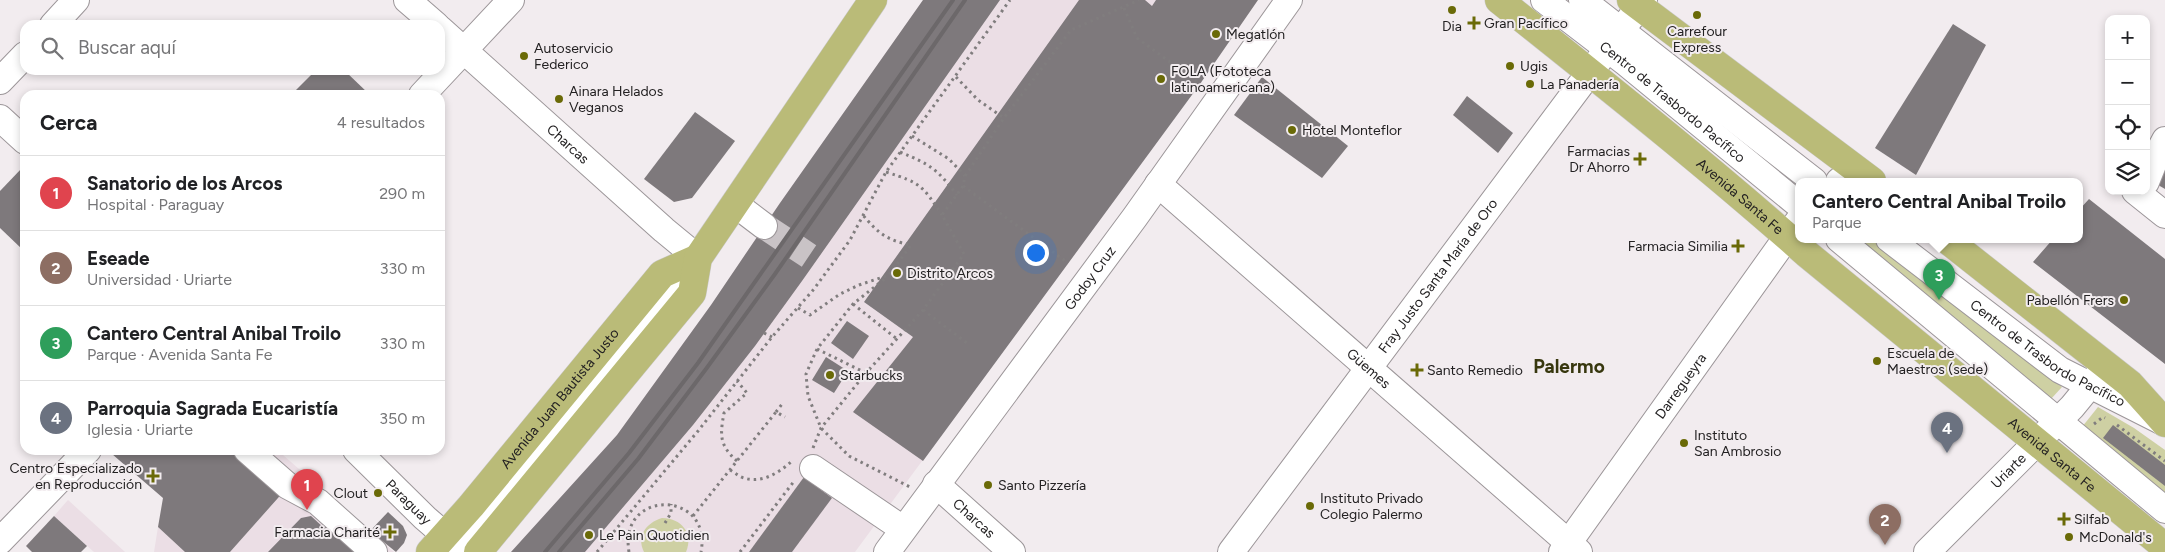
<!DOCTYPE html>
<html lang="es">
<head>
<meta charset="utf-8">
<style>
  body { margin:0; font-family:Figtree,sans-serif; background:#f2f2f2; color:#202124 }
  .controls { position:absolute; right:15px; top:15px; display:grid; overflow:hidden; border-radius:10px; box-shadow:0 2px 8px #0003 }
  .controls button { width:45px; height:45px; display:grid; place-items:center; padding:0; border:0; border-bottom:1px solid #e0e0e0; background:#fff; color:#202124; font:25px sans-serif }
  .you { position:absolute; left:1035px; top:252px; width:18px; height:18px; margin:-12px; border:4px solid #fff; border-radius:50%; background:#1a73e8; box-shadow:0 0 0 8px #1a73e833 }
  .badge { display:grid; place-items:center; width:32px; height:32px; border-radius:50%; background:#b45309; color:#fff; font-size:16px; font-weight:700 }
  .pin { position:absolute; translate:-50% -41px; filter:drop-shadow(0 1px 2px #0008) }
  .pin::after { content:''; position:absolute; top:26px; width:18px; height:15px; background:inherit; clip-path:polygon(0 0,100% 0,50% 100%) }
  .popup { position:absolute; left:1795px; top:178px; width:288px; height:65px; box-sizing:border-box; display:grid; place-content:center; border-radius:10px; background:#fff; filter:drop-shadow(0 1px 4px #0005); font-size:16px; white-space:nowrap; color:#757577 }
  .popup b { font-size:19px; color:#202124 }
  .popup::after { content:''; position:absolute; left:50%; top:100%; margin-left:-10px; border:10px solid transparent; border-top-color:#fff }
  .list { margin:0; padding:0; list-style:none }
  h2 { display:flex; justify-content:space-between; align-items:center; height:65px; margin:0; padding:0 20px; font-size:21px }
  h2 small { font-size:16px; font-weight:400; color:#757577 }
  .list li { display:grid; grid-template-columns:32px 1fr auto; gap:15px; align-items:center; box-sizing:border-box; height:75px; padding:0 20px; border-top:1px solid #e0e0e0 }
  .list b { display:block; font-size:19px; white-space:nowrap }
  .list p { margin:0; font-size:16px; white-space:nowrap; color:#757577 }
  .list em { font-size:16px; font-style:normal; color:#757577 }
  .icon { flex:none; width:28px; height:28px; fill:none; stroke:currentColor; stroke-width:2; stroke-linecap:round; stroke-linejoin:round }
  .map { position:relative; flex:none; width:2165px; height:552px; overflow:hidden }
  .search { position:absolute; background:#fff; box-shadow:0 2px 8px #0003; left:20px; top:20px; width:425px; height:55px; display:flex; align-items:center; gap:12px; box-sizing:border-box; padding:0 18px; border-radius:15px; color:#757577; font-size:19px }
  .panel { position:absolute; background:#fff; box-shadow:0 2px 8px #0003; left:20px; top:90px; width:425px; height:365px; border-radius:15px }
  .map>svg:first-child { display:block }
</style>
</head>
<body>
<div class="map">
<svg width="2165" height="552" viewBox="0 0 2165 552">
  <rect width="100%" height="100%" fill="#f2ecef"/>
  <g fill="#ebdee5">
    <path d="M 923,0 L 1258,0 L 1068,263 L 855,552 L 511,552 L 617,435 L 711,305 L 780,203 Z"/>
    <path d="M 241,450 L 287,450 L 283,455 L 394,552 L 230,552 L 286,489 Z"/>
    <path d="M 68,500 L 125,552 L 94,552 L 54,516 Z"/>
    <path d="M 158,527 L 185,552 L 154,552 Z"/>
  </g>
  <g fill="#ced0a3">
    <path d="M 1853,239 L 1873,239 L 2062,387 L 2051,399 Z"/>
    <path d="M 2098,407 L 2134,428 L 2165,450 L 2165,497 L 2082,427 Z"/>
    <path d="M 662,518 C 681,518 694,533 686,552 L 644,552 C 636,536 646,523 662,518 Z"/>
  </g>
  <g fill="#7e797c">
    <path d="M 923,0 L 1000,0 L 802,281 L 755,346 L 693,425 L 585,552 L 511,552 L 617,435 L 711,305 L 780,203 Z"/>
    <path d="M 1079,0 L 1145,0 L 1152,6 L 1156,0 L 1258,0 L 1200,84 L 923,461 L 853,412 L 913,337 L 864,302 Z"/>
    <path d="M 1953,24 L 1986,45 L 1916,175 L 1875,148 Z"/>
    <path d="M 316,70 L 344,70 L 370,95 L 291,95 Z"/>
    <path d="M 1262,77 L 1348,146 L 1322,178 L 1234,115 Z"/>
    <path d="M 1467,96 L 1513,133 L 1498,153 L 1453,115 Z"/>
    <path d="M 695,112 L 735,141 L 692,198 L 674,202 L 644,179 Z"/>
    <path d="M 2165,162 L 2165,189 L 2153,182 Z"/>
    <path d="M 22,168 L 25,171 L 25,247 L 23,250 L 0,228 L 0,191 Z"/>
    <path d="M 2089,199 L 2165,259 L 2165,364 L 2033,262 L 2053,239 L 2079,239 L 2079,210 Z"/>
    <path d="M 847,321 L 869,336 L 853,359 L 831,343 Z"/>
    <path d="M 826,357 L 848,371 L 834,393 L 812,380 Z"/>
    <path d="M 2113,425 L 2165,465 L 2165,486 L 2103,438 Z"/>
    <path d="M 116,450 L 241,450 L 286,489 L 230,552 L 185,552 L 158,527 L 163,498 L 112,454 Z"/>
    <path d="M 804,477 L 832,498 L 792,552 L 749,552 Z"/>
    <path d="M 388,512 L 403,526 L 407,535 L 404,543 L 396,552 L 370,531 Z"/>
    <path d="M 54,516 L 87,546 L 81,552 L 32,552 L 26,546 Z"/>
    <path d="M 311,516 L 324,528 L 333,520 L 367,552 L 268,552 L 301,518 Z"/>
  </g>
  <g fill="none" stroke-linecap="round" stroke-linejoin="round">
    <path stroke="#c9c3c6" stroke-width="26" stroke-dasharray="26 13" stroke-linecap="butt" d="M 764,226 L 809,256"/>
    <g stroke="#9c9699" stroke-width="28">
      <g id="minor">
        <path d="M 407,0 L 436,25"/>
        <path id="s1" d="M 1544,0 L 1626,63 L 1799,205"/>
        <path d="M 1582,0 L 1814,181"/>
        <path d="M 53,25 L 76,0"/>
        <path id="s2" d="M 440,29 L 664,230 L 698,258 L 457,552"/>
        <path d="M 0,81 L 25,55"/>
        <path d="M 422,95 L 511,0"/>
        <path d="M 0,118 L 25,141"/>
        <path d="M 1839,181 L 1868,179"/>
        <path d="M 2146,182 L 2156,157 L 2165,140"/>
        <path id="s3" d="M 1158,184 L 1579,552"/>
        <path d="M 2135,191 L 2165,215"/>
        <path d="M 735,204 L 764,226"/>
        <path d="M 1839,239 L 2165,510"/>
        <path id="s4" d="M 1889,239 L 2060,370 L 2163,422"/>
        <path d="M 247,450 L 288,486 L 318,502 L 374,552"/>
        <path id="s5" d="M 356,450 L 425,518 L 461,549"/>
        <path d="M 813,468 L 903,529"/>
        <path id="s6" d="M 936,484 L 1012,552"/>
        <path d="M 0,541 L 88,450"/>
        <path id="s7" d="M 887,552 L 1135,217 L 1289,0"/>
        <path id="s8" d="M 1231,552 L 1644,0"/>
        <path id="s9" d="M 1562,552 L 1799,220"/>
        <path id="s10" d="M 1927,552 L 2072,407 L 2100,373"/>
      </g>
    </g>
    <g stroke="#cacaca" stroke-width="29">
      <g id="major">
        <path id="s11" d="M 1499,0 C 1603,83 1708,166 1807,254 L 2165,547"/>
        <path d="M 1631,0 L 1872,181"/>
        <path d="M 1946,239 L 2130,384 L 2165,423"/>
        <path id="s12" d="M 430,552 L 471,506 L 662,274 L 698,258"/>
        <path d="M 478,552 L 692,293 L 698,258 L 873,0"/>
      </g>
    </g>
    <g stroke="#807d7e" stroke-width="3" stroke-dasharray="2.5 4" stroke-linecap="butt">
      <path d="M 1124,8 L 1137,38 L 1203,86"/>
      <path d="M 956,77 L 978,100 L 1004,118"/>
      <path d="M 912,136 L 949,159 L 965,176"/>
      <path d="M 900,152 C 931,165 936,168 957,195"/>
      <path d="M 886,172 C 921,183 922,185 942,215"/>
      <path d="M 963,186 L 1068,263"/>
      <path d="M 853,304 L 897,339"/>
      <path d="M 798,308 L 810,315 L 840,294 L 859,285 L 889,275 L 911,245 C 886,240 878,233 862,214"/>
      <path d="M 923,310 L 967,343"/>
      <path d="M 764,333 L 772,337"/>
      <path d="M 817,349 L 806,374 L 808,396 L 821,428 L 849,456 L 910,487"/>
      <path d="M 866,373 L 817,349 L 853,304 L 887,277"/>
      <path d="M 776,412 L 782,404"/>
      <path d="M 2094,424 L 2103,417 L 2105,418"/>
      <path d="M 2117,425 L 2165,461"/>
      <path d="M 813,448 L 821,428 L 866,373 L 923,310 L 964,254 L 942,215 L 963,186 L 965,176 L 1004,118 L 1071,30 L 1139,0"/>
      <path d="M 737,461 C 719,445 720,435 724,413 L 747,393 L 737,381"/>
      <path d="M 730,470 C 735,473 740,477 744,478 C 762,484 780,472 792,461"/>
      <path d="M 693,516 L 776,412 L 785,417"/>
      <path d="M 665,523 L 671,513 L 671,504"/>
      <path d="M 597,552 L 698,431 L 772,337 L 814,289 L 850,240 L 886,172 L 1010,0"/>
      <path d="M 629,552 C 618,488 713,490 701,552"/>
      <path d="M 740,552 L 795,480"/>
    </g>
    <use href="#minor" stroke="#fff" stroke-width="26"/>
    <use href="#major" stroke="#babb78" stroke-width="28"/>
    <g stroke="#6c686a" stroke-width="4">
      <path d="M 545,552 L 629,453 L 698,363 L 953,0"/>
      <path d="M 559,552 L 638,459 L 706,369 L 775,274 L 965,0"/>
    </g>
  </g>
  <g fill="#6a6a07" stroke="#f2ecef" stroke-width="2">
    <circle cx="1452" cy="10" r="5"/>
    <circle cx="1697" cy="15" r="5"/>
    <path d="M1471.5 15.5h5v5h5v5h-5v5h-5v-5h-5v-5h5z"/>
    <circle cx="1216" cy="34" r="5"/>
    <circle cx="524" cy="56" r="5"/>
    <circle cx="1510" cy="66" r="5"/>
    <circle cx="1161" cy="79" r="5"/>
    <circle cx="1530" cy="84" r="5"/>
    <circle cx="559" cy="99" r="5"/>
    <circle cx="1292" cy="130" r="5"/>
    <path d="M1637.5 151.5h5v5h5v5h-5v5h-5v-5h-5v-5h5z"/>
    <path d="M1735.5 238.5h5v5h5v5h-5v5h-5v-5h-5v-5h5z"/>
    <circle cx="897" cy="273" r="5"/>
    <circle cx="2124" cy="300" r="5"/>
    <circle cx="1877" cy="361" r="5"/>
    <path d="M1414.5 362.5h5v5h5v5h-5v5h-5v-5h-5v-5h5z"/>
    <circle cx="830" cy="375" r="5"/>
    <circle cx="1684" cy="443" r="5"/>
    <path d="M150.5 468.5h5v5h5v5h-5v5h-5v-5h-5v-5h5z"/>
    <circle cx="988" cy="485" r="5"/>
    <circle cx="378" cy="493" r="5"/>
    <circle cx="1310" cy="506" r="5"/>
    <path d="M2061.5 511.5h5v5h5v5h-5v5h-5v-5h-5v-5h5z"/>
    <path d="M387.5 524.5h5v5h5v5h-5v5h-5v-5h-5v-5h5z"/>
    <circle cx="589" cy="535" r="5"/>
    <circle cx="2069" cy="537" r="5"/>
  </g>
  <g text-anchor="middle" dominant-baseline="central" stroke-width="4" stroke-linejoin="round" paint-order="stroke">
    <g font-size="14" fill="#232122" stroke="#f2ecef" text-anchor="start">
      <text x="1484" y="23">Gran Pacífico</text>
      <text x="1452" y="26" text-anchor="middle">Dia</text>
      <text x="1697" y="31" text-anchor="middle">Carrefour<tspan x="1697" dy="16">Express</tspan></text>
      <text x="1226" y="34">Megatlón</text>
      <text x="534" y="48">Autoservicio<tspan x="534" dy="16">Federico</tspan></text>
      <text x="1520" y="66">Ugis</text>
      <text x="1171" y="71">FOLA (Fototeca<tspan x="1171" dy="16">latinoamericana)</tspan></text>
      <text x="1540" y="84">La Panadería</text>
      <text x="569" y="91">Ainara Helados<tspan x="569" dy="16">Veganos</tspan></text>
      <text x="1302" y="130">Hotel Monteflor</text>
      <text x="1630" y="151" text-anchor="end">Farmacias<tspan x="1630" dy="16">Dr Ahorro</tspan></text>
      <text x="1728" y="246" text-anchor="end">Farmacia Similia</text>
      <text x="907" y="273">Distrito Arcos</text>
      <text x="2114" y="300" text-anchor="end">Pabellón Frers</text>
      <text x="1887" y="353">Escuela de<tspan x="1887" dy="16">Maestros (sede)</tspan></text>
      <text x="1427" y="370">Santo Remedio</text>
      <text x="840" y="375">Starbucks</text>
      <text x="1694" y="435">Instituto<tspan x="1694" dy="16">San Ambrosio</tspan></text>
      <text x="142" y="468" text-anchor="end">Centro Especializado<tspan x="142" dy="16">en Reproducción</tspan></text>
      <text x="998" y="485">Santo Pizzería</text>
      <text x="368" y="493" text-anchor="end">Clout</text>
      <text x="1320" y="498">Instituto Privado<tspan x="1320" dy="16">Colegio Palermo</tspan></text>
      <text x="2074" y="519">Silfab</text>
      <text x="380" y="532" text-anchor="end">Farmacia Charité</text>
      <text x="599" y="535">Le Pain Quotidien</text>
      <text x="2079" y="537">McDonald's</text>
    </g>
    <g font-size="14" fill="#232122" stroke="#f2ecef">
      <text stroke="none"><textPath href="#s1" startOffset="164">Centro de Trasbordo Pacífico</textPath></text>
      <text stroke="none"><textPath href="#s2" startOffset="172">Charcas</textPath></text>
      <text stroke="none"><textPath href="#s11" startOffset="311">Avenida Santa Fe</textPath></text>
      <text stroke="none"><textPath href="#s8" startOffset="345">Fray Justo Santa María de Oro</textPath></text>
      <text stroke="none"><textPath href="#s7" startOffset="341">Godoy Cruz</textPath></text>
      <text stroke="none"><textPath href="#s4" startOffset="196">Centro de Trasbordo Pacífico</textPath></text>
      <text stroke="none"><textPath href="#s3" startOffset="280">Güemes</textPath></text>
      <text stroke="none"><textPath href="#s9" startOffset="204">Darregueyra</textPath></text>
      <text stroke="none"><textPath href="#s12" startOffset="201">Avenida Juan Bautista Justo</textPath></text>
      <text stroke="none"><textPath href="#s11" startOffset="716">Avenida Santa Fe</textPath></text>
      <text stroke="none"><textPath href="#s10" startOffset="115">Uriarte</textPath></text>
      <text stroke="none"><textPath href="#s5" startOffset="74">Paraguay</textPath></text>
      <text stroke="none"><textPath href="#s6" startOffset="51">Charcas</textPath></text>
    </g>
    <g font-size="19" font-weight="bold" fill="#37370e" stroke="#f2ecef">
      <text x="1569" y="366">Palermo</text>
    </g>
  </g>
</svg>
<div class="controls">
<button>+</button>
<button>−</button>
<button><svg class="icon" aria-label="locate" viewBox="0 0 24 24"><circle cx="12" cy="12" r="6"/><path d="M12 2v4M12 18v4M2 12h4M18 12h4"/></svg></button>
<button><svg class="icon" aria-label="layers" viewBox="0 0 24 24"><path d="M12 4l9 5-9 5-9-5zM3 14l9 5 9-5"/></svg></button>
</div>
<div class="you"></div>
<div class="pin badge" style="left:307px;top:510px;background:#e0444e">1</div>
<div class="pin badge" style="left:1885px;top:545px;background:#8d6e63">2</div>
<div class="pin badge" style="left:1939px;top:300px;background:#2e9e5b">3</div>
<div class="popup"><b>Cantero Central Anibal Troilo</b>Parque</div>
<div class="pin badge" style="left:1947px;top:453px;background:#6b7280">4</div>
<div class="search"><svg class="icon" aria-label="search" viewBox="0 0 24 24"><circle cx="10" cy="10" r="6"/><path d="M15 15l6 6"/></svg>Buscar aquí</div>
<section class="panel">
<h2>Cerca<small>4 resultados</small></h2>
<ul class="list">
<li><span class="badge" style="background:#e0444e">1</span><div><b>Sanatorio de los Arcos</b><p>Hospital · Paraguay</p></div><em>290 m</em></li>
<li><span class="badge" style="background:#8d6e63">2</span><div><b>Eseade</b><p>Universidad · Uriarte</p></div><em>330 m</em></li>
<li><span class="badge" style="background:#2e9e5b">3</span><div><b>Cantero Central Anibal Troilo</b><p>Parque · Avenida Santa Fe</p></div><em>330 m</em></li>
<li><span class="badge" style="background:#6b7280">4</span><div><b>Parroquia Sagrada Eucaristía</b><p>Iglesia · Uriarte</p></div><em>350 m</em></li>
</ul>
</section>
</div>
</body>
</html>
